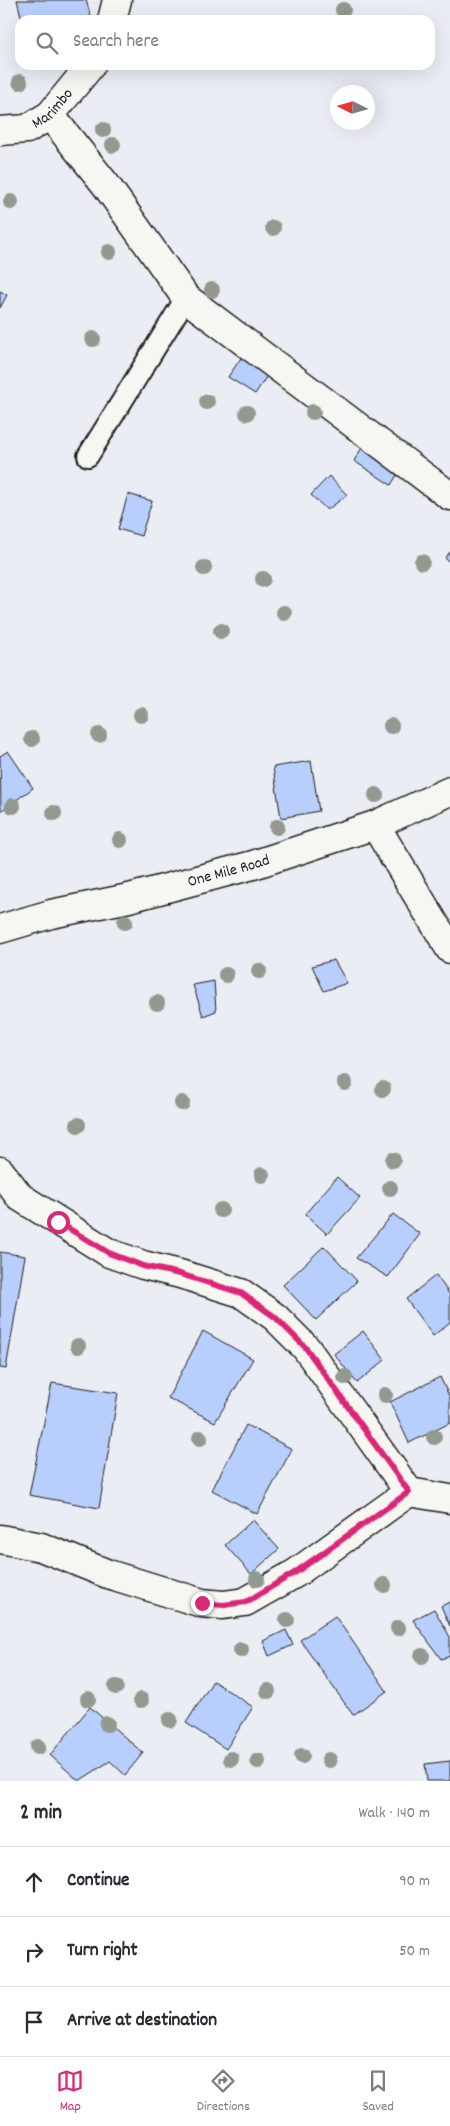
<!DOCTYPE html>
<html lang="en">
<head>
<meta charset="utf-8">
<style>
  body { margin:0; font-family:Dekko,sans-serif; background:#f7f7f7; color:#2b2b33 }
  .compass { position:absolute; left:330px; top:85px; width:45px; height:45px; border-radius:50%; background:#fff; box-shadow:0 5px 20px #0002; rotate:275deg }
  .stop { position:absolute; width:15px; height:15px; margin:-11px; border:4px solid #db2777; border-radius:50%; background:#fff }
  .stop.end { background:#db2777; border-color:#fff; box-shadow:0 1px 5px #0008 }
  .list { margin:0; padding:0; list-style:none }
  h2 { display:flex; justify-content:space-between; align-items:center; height:65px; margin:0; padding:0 20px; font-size:21px }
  h2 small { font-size:16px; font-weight:400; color:#7c7c81 }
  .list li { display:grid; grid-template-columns:32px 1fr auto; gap:15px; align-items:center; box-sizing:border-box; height:70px; padding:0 20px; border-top:1px solid #e1e1e2 }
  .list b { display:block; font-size:19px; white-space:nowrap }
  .list em { font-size:16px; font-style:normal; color:#7c7c81 }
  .icon { flex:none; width:28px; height:28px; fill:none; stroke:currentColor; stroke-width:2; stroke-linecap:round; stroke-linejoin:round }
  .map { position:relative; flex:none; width:450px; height:1781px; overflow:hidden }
  .search { position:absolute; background:#fff; box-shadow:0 5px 20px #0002; left:15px; right:15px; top:15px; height:55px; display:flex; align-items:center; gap:12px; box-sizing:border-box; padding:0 18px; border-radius:15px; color:#7c7c81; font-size:19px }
  .sheet { height:275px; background:#fff }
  nav { display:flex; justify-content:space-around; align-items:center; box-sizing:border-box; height:70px; border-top:1px solid #e1e1e2; background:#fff; font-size:14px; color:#7c7c81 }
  nav a { display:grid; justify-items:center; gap:2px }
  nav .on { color:#db2777 }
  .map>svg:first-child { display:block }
</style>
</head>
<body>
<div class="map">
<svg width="450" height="1781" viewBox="0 0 450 1781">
  <rect width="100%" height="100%" fill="#eaeef4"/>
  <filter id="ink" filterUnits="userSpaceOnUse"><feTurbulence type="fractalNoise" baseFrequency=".02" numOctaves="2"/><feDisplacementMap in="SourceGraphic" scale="10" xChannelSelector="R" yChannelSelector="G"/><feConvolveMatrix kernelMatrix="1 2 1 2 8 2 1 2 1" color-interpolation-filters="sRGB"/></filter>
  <g filter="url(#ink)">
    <g fill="#b8cffe" stroke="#1c1c1c">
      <path d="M 17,0 L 86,0 L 91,17 L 82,20 L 22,20 Z"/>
      <path d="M 0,291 L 7,295 L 0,308 Z"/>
      <path d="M 243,355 L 269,373 L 255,394 L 228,377 Z"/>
      <path d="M 366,441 L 403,465 L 391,485 L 354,461 Z"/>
      <path d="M 329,476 L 347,495 L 327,510 L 311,495 Z"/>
      <path d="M 128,494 L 152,501 L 141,536 L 118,529 Z"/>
      <path d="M 450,552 L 450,563 L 445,558 Z"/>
      <path d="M 8,751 L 33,788 L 1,811 L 0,756 Z"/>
      <path d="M 311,761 L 319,811 L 281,818 L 273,767 Z"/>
      <path d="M 334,960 L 347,983 L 324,991 L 312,966 Z"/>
      <path d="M 214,981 L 216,1011 L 203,1016 L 193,985 Z"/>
      <path d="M 337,1177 L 360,1198 L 327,1234 L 305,1214 Z"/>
      <path d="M 393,1214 L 420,1234 L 388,1277 L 356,1258 Z"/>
      <path d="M 324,1246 L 357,1281 L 316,1320 L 283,1285 Z"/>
      <path d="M 0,1252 L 25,1256 L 6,1369 L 0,1368 Z"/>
      <path d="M 436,1275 L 450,1295 L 450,1322 L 433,1336 L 406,1299 Z"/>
      <path d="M 203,1331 L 253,1359 L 215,1422 L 168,1398 Z"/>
      <path d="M 363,1331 L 385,1360 L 357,1383 L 334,1354 Z"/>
      <path d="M 440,1377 L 450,1398 L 450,1423 L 409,1443 L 390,1402 Z"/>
      <path d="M 52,1383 L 118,1393 L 99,1508 L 29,1495 Z"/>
      <path d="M 246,1425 L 292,1449 L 257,1514 L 212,1490 Z"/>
      <path d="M 253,1520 L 279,1549 L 251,1574 L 225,1545 Z"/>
      <path d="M 450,1602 L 450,1626 L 441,1606 Z"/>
      <path d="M 434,1609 L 450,1637 L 450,1656 L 441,1659 L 413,1620 Z"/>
      <path d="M 335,1616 L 387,1691 L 353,1715 L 300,1640 Z"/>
      <path d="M 286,1630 L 293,1645 L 269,1656 L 263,1641 Z"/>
      <path d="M 213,1681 L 253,1707 L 226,1749 L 186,1723 Z"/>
      <path d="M 90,1707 L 143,1753 L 125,1775 L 110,1761 L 79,1781 L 50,1755 Z"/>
      <path d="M 450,1761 L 450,1781 L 427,1781 L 425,1764 Z"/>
    </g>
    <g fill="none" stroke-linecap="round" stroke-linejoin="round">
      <g stroke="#1c1c1c" stroke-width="24">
        <path id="service" d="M 88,456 L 186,298"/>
      </g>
      <g stroke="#1c1c1c" stroke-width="31">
        <g id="minor">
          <path d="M 112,20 L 117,0"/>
          <path d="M 50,115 L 106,185 L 186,298 L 450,496"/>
          <path id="s1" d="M 0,131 L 27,129 L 50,115 L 91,65"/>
          <path d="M 375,825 L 450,949"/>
          <path id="s2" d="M 0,929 L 51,914 L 129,898 L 253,865 L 375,825 L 450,791"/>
          <path d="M 0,1171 L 20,1197 L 109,1253 L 143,1265 L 180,1274 L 241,1293 L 275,1317 L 306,1348 L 409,1492"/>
          <path d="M 0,1539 L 41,1547 L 108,1574 L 202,1603 L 223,1605 L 245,1602 L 296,1573 L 409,1492 L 450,1499"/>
        </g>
      </g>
      <use href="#service" stroke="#f6f6f2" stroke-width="20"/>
      <use href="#minor" stroke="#f6f6f2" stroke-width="28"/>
    </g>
    <g fill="#93998f">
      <circle cx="343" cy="10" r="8"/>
      <circle cx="20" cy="82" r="8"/>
      <circle cx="103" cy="130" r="8"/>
      <circle cx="113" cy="145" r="8"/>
      <circle cx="11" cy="202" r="8"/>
      <circle cx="273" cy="228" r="8"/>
      <circle cx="109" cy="252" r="8"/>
      <circle cx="212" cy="290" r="8"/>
      <circle cx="93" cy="339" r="8"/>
      <circle cx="207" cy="402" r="8"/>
      <circle cx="313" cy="412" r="8"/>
      <circle cx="247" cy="413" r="8"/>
      <circle cx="422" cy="562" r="8"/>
      <circle cx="204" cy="568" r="8"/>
      <circle cx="263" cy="579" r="8"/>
      <circle cx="284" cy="613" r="8"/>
      <circle cx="221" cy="631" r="8"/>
      <circle cx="141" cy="715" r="8"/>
      <circle cx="391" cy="726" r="8"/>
      <circle cx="99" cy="735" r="8"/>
      <circle cx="32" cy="739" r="8"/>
      <circle cx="376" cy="795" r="8"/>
      <circle cx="13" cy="806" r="8"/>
      <circle cx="54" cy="813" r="8"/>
      <circle cx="277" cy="827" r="8"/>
      <circle cx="120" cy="840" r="8"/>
      <circle cx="125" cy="922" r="8"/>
      <circle cx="259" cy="971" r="8"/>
      <circle cx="226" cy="975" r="8"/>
      <circle cx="157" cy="1003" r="8"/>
      <circle cx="345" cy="1083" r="8"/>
      <circle cx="383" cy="1089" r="8"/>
      <circle cx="182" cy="1103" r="8"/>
      <circle cx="78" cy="1125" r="8"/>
      <circle cx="393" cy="1160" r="8"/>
      <circle cx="262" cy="1175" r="8"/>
      <circle cx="390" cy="1188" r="8"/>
      <circle cx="221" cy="1210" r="8"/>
      <circle cx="78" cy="1346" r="8"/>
      <circle cx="345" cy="1377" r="8"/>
      <circle cx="385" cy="1395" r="8"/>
      <circle cx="434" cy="1437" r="8"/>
      <circle cx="200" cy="1438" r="8"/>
      <circle cx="257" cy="1579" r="8"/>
      <circle cx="384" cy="1585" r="8"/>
      <circle cx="287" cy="1620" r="8"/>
      <circle cx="398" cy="1628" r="8"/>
      <circle cx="241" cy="1650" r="8"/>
      <circle cx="422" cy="1656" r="8"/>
      <circle cx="116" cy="1687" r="8"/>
      <circle cx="268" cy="1691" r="8"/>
      <circle cx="88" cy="1699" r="8"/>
      <circle cx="141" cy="1700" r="8"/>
      <circle cx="170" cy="1720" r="8"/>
      <circle cx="107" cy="1724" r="8"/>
      <circle cx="38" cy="1747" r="8"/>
      <circle cx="302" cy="1756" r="8"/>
      <circle cx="231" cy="1759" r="8"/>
      <circle cx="329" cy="1760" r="8"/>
      <circle cx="258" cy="1761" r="8"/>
    </g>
  </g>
  <g fill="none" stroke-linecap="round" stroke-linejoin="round" filter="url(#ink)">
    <path stroke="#db2777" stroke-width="6" d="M 58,1222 L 109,1253 L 143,1266 L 180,1274 L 241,1293 L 275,1317 L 306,1348 L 409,1492 L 296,1572 L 246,1602 L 223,1605 L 202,1603"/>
  </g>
  <g text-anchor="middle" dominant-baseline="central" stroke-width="5" stroke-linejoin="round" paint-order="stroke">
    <g font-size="16" fill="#1c1c1c" stroke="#f6f6f2">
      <text stroke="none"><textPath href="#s1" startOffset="60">Marimbo</textPath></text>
      <text stroke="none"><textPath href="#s2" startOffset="236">One Mile Road</textPath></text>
    </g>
  </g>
</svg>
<svg class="compass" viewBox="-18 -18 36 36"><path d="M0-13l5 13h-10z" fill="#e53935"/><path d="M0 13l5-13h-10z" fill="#7c7c81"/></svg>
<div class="stop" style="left:58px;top:1222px"></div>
<div class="stop end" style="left:202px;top:1603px"></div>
<div class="search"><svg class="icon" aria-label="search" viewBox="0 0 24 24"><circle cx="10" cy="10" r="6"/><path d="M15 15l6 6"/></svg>Search here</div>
</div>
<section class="sheet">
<h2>2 min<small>Walk · 140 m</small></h2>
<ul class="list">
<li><svg class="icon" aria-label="ahead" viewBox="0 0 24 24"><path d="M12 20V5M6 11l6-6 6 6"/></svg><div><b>Continue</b></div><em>90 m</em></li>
<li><svg class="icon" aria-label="right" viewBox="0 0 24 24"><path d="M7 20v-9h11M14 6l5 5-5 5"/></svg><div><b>Turn right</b></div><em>50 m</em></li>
<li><svg class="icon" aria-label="arrive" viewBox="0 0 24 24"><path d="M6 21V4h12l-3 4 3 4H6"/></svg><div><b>Arrive at destination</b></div></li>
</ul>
</section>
<nav>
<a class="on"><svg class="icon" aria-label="map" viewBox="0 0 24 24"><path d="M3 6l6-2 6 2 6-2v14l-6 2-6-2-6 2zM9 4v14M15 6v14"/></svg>Map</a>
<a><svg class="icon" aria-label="directions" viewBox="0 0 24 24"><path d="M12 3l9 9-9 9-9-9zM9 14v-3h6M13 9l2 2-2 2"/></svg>Directions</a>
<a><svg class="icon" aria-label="saved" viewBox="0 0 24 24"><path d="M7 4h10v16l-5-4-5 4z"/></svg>Saved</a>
</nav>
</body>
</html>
